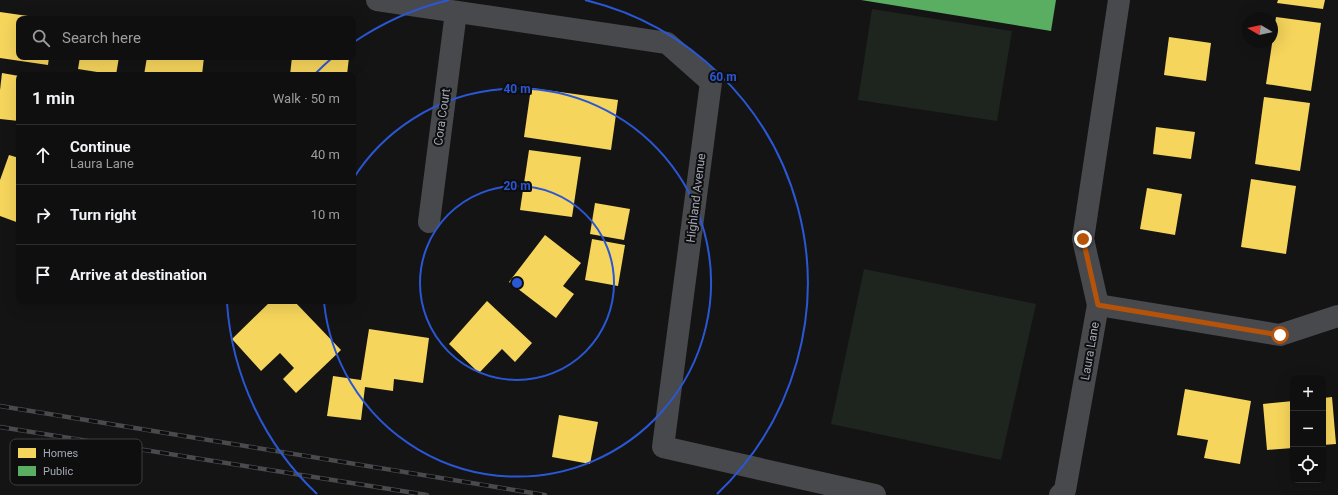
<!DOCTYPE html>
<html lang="en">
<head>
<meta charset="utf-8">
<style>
  body { margin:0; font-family:Roboto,sans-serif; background:#1d1d1d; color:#f1f3f6 }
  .controls { position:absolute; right:12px; bottom:12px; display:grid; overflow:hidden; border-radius:8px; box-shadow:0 4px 16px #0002 }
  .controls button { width:36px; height:36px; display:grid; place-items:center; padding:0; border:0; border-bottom:1px solid #2f2f2f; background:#0f0f0f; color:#f1f3f6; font:20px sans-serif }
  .compass { position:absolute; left:1242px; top:12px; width:36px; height:36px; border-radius:50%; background:#0f0f0f; box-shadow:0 4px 16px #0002; rotate:279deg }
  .stop { position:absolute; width:12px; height:12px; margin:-9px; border:3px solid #b45309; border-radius:50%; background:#fff }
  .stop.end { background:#b45309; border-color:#fff; box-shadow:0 1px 4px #0008 }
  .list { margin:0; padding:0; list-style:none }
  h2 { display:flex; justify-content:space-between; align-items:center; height:52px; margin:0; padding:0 16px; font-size:17px }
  h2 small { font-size:13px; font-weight:400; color:#9b9c9e }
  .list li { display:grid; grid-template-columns:26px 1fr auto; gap:12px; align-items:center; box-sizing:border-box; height:60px; padding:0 16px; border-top:1px solid #2f2f2f }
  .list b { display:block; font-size:15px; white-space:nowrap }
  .list p { margin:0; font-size:13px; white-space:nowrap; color:#9b9c9e }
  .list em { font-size:13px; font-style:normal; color:#9b9c9e }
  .icon { flex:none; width:22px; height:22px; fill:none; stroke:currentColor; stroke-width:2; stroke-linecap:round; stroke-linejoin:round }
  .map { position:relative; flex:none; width:1338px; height:495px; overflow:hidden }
  .search { position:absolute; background:#0f0f0f; box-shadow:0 4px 16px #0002; left:16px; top:16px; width:340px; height:44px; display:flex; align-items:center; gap:10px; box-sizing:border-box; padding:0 14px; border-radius:8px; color:#9b9c9e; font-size:15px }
  .panel { position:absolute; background:#0f0f0f; box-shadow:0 4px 16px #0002; left:16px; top:72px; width:340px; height:232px; border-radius:8px }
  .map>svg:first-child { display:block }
</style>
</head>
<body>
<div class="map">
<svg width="1338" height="495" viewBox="0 0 1338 495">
  <rect width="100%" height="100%" fill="#141414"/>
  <g fill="#1e241e">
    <path d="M 872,9 L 1012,31 L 997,121 L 858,100 Z"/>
    <path d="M 864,269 L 1036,304 L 1001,460 L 831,424 Z"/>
  </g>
  <g fill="#f6d55c">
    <path d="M 1278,0 L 1325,0 L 1323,9 L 1277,3 Z"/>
    <path d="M 0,12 L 42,18 L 19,19 L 19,57 L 49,57 L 48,65 L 0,58 Z"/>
    <path d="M 1276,17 L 1321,23 L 1311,91 L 1266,84 Z"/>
    <path d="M 1169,37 L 1211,43 L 1206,81 L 1164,75 Z"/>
    <path d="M 80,57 L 119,57 L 116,75 L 78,69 Z"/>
    <path d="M 147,57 L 204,57 L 202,75 L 144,75 Z"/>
    <path d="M 292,57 L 349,57 L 347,75 L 290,75 Z"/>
    <path d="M 2,73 L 19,76 L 19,121 L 0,119 L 0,90 Z"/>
    <path d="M 531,88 L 618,100 L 611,150 L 524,137 Z"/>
    <path d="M 1264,97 L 1310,103 L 1300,171 L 1255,164 Z"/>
    <path d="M 1156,127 L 1195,132 L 1191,159 L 1153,154 Z"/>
    <path d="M 529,150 L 581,157 L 572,217 L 520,210 Z"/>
    <path d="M 9,155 L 19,158 L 19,223 L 0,216 L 0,180 Z"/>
    <path d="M 1251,179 L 1296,186 L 1286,254 L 1241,247 Z"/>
    <path d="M 1147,188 L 1182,194 L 1175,235 L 1140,229 Z"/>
    <path d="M 595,203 L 630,209 L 624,240 L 590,234 Z"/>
    <path d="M 545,235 L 581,263 L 563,286 L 574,294 L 556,318 L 509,282 Z"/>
    <path d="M 592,239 L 625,245 L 618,286 L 585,280 Z"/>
    <path d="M 271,301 L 294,301 L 341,350 L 296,393 L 283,379 L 294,368 L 280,353 L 261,371 L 232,339 Z"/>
    <path d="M 487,301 L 532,343 L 515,362 L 502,349 L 479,373 L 449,344 Z"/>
    <path d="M 369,329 L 429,338 L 423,383 L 394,379 L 393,391 L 365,387 L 361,420 L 327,416 L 333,376 L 361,380 Z"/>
    <path d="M 1185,389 L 1251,401 L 1240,464 L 1204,458 L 1208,440 L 1177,435 Z"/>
    <path d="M 1332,397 L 1336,444 L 1323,445 L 1323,398 Z"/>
    <path d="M 1293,401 L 1293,448 L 1267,450 L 1263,404 Z"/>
    <path d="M 559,415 L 598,422 L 590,464 L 552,457 Z"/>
  </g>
  <path fill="#5aae61" d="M 861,0 L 1056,0 L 1051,31 Z"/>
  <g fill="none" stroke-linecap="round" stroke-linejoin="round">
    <g stroke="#48494d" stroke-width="22">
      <path d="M 377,0 L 667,43 L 711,82 L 663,447 L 875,495"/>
      <path d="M 429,222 L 456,12"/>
      <path d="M 1098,305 L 1280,335 L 1338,316"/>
      <path d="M 1060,495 L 1065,490 L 1098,305 L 1083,239 L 1119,0"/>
    </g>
    <g stroke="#494a4d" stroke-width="4.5">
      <g id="rail">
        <path d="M 0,406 L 545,495"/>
        <path d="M 0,427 L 427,495"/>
      </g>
    </g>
    <use href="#rail" stroke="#0e0e0f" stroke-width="3" stroke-dasharray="9" stroke-linecap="butt"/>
  </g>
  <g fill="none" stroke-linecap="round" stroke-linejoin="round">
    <path stroke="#b45309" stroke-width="5" d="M 1083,239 L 1098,305 L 1280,335"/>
  </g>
  <g fill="none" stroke="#2a57d5" stroke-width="2">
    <circle cx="517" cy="283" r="97"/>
    <path d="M353 179A194 194 0 1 1 324 302"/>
    <path d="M317 494A291 291 0 0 1 227 303M315 74A291 291 0 0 1 332 58M354 42A291 291 0 0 1 449 0M585 0A291 291 0 0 1 717 494"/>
  </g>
  <g text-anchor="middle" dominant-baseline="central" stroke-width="4" stroke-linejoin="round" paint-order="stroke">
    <g font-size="12" fill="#a4a8b6" stroke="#0e0e0f">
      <text transform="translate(442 117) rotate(-82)">Cora Court</text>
      <text transform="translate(696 198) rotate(-83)">Highland Avenue</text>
      <text transform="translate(1090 351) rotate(-80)">Laura Lane</text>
    </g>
  </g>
  <rect x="10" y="439" width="132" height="46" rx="6" fill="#0e0e0f" stroke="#3b3c41" stroke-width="1"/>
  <rect x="18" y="448" width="18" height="10" fill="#f6d55c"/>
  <rect x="18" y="466" width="18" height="10" fill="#5aae61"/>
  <g font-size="11" fill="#a4a8b6">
    <text x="43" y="457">Homes</text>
    <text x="43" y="475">Public</text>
  </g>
  <circle cx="517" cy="283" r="6" fill="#2a57d5" stroke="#0e0e0f" stroke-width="2"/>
  <g font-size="12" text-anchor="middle" font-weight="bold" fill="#2a57d5" stroke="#0e0e0f" stroke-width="4" stroke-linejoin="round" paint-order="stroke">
    <text x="723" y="81">60 m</text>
    <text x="517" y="93">40 m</text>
    <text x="517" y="190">20 m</text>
  </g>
</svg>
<div class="controls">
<button>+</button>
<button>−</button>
<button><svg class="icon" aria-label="locate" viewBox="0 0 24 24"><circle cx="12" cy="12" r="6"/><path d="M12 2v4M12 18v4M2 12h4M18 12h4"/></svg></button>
</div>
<svg class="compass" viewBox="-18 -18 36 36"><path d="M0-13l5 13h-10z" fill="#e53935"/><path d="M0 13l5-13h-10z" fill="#9b9c9e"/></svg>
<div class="stop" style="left:1280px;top:335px"></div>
<div class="stop end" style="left:1083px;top:239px"></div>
<div class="search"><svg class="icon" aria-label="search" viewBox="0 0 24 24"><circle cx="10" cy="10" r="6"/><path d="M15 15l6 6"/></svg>Search here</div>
<section class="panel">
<h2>1 min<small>Walk · 50 m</small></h2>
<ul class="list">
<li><svg class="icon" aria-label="ahead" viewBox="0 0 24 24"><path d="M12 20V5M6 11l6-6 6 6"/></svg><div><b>Continue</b><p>Laura Lane</p></div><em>40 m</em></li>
<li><svg class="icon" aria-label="right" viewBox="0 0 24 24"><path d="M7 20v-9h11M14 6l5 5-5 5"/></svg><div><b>Turn right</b></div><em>10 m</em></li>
<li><svg class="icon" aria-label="arrive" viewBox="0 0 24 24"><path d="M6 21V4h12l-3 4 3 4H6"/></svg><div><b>Arrive at destination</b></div></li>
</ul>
</section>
</div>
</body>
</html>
